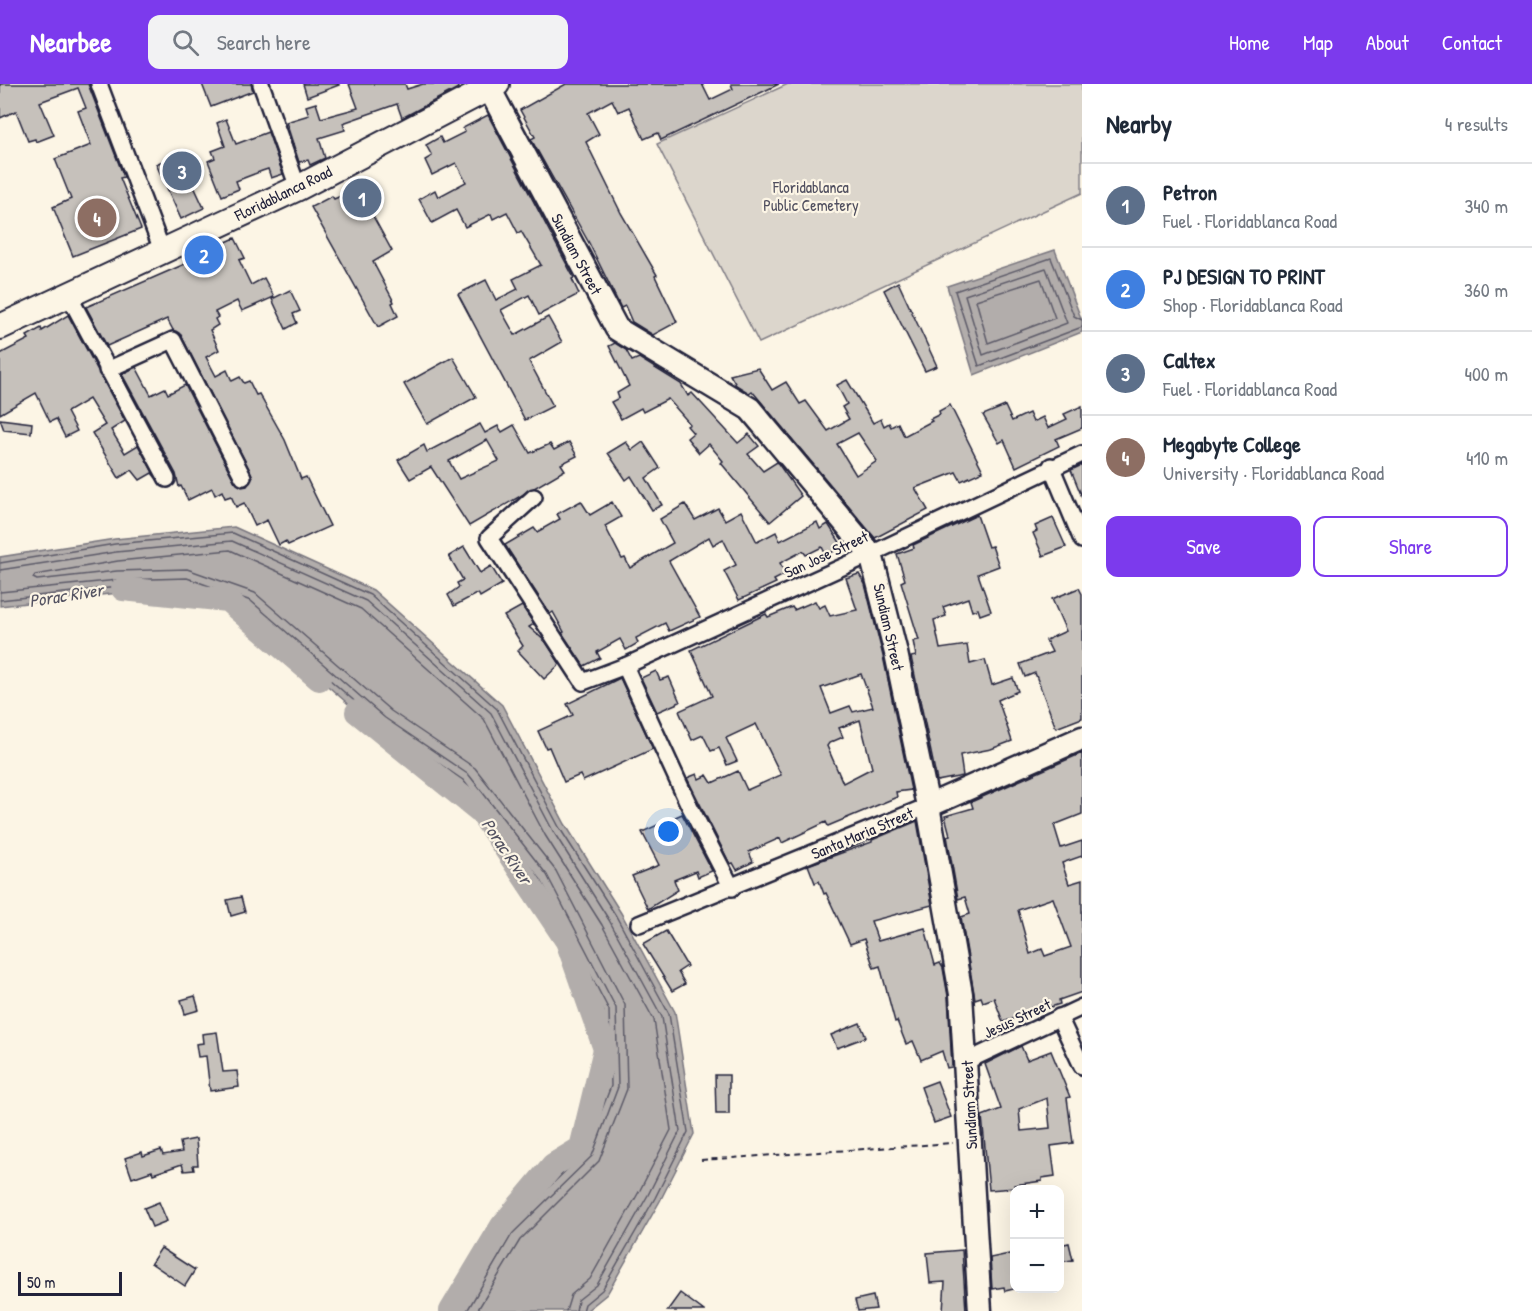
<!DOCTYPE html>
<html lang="en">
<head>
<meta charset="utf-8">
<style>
  body { margin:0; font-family:"Patrick Hand",sans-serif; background:#f2f2f3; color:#1f2937 }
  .controls { position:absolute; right:18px; bottom:18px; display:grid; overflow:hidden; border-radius:12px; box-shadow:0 6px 24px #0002 }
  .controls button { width:54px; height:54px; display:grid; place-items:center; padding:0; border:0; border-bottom:2px solid #e0e1e3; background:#fff; color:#1f2937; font:30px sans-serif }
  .scale { position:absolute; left:18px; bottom:15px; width:104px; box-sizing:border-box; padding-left:6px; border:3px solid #22223b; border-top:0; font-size:16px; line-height:21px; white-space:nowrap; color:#22223b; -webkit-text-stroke:4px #fcf5e5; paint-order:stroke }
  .you { position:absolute; left:669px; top:748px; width:21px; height:21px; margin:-15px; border:4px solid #fff; border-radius:50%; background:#1a73e8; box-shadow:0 0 0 9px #1a73e833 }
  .badge { display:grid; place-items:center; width:39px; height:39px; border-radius:50%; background:#7c3aed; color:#fff; font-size:20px; font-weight:700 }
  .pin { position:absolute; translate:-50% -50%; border:3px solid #fff; box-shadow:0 2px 6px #0006 }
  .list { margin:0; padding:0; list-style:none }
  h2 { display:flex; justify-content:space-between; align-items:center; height:78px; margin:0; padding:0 24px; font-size:26px }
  h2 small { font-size:20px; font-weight:400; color:#747a83 }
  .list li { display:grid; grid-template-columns:39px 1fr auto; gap:18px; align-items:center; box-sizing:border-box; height:84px; padding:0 24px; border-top:2px solid #e0e1e3 }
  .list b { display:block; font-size:22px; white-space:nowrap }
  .list p { margin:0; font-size:20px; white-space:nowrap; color:#747a83 }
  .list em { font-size:20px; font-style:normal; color:#747a83 }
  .actions { display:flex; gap:12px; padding:18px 24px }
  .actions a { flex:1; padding:14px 0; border:2px solid #7c3aed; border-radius:12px; text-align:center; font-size:21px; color:#7c3aed }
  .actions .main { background:#7c3aed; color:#fff }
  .icon { flex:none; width:33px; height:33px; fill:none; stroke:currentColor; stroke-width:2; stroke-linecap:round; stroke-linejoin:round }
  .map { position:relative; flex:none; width:1082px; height:1227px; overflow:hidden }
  header { display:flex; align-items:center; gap:36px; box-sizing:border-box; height:84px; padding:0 30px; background:#7c3aed; color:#fff }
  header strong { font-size:28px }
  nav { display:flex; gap:33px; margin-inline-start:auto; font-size:21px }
  .search { width:420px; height:54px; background:#f2f2f3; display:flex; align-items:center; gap:15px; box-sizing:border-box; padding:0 21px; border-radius:12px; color:#747a83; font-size:22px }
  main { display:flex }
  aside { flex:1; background:#fff }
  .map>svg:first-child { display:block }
</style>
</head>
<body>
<header>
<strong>Nearbee</strong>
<div class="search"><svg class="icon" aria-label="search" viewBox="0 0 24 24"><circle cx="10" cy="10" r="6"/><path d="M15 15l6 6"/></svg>Search here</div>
<nav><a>Home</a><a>Map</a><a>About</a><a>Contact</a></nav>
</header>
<main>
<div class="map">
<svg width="1082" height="1227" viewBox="0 0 1082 1227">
  <rect width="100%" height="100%" fill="#fcf5e5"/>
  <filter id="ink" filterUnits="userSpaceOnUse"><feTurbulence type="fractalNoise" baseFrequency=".0167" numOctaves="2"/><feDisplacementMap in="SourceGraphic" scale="12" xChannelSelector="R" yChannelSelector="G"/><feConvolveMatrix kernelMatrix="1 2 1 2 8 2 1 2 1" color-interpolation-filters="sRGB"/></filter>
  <g filter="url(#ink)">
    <path fill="#dcd6cc" stroke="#7f7c84" stroke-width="1.5" d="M 788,0 L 1082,0 L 1082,109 L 759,259 L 657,60 Z"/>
    <g fill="#b2adab" stroke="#78757e" stroke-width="1.5">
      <path d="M 1055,166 L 1082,237 L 1082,248 L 974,291 L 947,202 Z"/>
      <path d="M 234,443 L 373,506 L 502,621 L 565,740 L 621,829 L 675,928 L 694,1050 L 660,1117 L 607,1210 L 586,1227 L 451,1227 L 502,1142 L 581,1064 L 605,1000 L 604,928 L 536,798 L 459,701 L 377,645 L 244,529 L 187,507 L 119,509 L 0,522 L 0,473 L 115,455 Z"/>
    </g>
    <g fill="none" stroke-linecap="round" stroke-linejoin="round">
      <g stroke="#5c5a68" stroke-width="1.5">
        <path d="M 1046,184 L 1067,239 L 983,271 L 965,211 Z"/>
        <path d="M 1041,195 L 1055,234 L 988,259 L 976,216 Z"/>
        <path d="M 1082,236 L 1074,232 L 1051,174 L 955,207 L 979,282 L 1082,243"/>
        <path d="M 0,479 L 115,460 L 233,449 L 370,511 L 497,625 L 559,743 L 616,832 L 669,930 L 688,1048 L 655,1114 L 602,1206 L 585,1220 L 583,1227"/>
        <path d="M 0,486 L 116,468 L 232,457 L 366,517 L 491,629 L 553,747 L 609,836 L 662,933 L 680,1047 L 648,1111 L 597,1201 L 578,1216 L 576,1227"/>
        <path d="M 0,508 L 118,496 L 187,494 L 251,517 L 385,634 L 469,691 L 547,791 L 616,924 L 618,1003 L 592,1072 L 512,1150 L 467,1227"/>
        <path d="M 0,516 L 118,503 L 187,502 L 247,524 L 381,640 L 463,696 L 541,796 L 609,926 L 611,1002 L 586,1067 L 506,1145 L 458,1227"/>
        <path d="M 477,1227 L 520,1156 L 599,1077 L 627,1005 L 625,921 L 556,787 L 475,684 L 391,627 L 255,509 L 187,485 L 117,487 L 37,496 L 33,494 L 35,491 L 118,477 L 230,466 L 361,525 L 484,635 L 545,751 L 602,841 L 654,936 L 671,1046 L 640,1106 L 590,1195 L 571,1211 L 566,1227"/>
      </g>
      <g stroke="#b2adab" stroke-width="24">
        <path d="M 123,505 L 227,516 L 319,595"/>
        <path d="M 357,628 L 481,728 L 567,857 L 605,965 L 581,1064 L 553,1081 L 502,1142 L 451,1227"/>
      </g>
    </g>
    <g fill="#c6c1bb" stroke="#22223b" stroke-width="1.5" fill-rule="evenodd">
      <path d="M 0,0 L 88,0 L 124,93 L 120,94 L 141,145 L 73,172 L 53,123 L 71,115 L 55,75 L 91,61 L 78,27 L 86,24 L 78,4 L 40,18 L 54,51 L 36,58 L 35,55 L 28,57 L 16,27 L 0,34 Z"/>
      <path d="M 202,0 L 251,0 L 253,7 L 211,23 Z"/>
      <path d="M 303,0 L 339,0 L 339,1 L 307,13 Z"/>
      <path d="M 349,0 L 405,0 L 407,5 L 423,0 L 457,0 L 458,4 L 402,34 L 397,20 L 343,39 L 345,46 L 319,54 L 325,74 L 310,81 L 308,76 L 299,78 L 286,38 L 309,31 L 306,22 L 316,19 L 321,34 L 358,24 Z"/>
      <path d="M 566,0 L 702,0 L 710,16 L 733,5 L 731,0 L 779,0 L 661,56 L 658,49 L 644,55 L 629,23 L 618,28 L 612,16 L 588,29 L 599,50 L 586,58 L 621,129 L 657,191 L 655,192 L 677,238 L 653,251 L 632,238 L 625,222 L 621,224 L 589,159 L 531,55 L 535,53 L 520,26 Z"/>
      <path d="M 488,31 L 574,194 L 572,195 L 579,210 L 539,231 L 529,211 L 501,226 L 515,251 L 548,233 L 562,258 L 529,277 L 553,322 L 525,336 L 458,210 L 486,196 L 496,216 L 518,205 L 513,195 L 541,181 L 521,147 L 518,149 L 507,128 L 493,135 L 491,130 L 465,143 L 456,126 L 432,139 L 419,115 L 435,106 L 438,113 L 466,98 L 456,79 L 432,91 L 425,76 L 432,72 L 426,61 L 440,53 L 443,59 L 465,48 L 463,44 Z"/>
      <path d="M 226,35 L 236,60 L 268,48 L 283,90 L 271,94 L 268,85 L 262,87 L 236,97 L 239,105 L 222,112 L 208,77 L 215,74 L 212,67 L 225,62 L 217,39 Z"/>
      <path d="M 179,70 L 204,124 L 181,135 L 156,80 Z"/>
      <path d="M 368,100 L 376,120 L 368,123 L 392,167 L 373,178 L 394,218 L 392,219 L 398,232 L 378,243 L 311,123 L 332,112 L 334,115 Z"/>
      <path d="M 235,154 L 245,174 L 239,176 L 251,201 L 264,194 L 274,213 L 242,227 L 237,217 L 215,228 L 218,233 L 215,235 L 218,241 L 210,246 L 219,266 L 206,273 L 216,292 L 227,286 L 232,297 L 240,293 L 244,299 L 249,297 L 256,311 L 259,310 L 285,356 L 301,395 L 306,393 L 330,442 L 288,461 L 286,457 L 279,461 L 267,436 L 255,442 L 244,419 L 236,423 L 231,412 L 225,414 L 222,407 L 215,411 L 212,404 L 188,416 L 181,402 L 179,403 L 176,390 L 122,290 L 136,283 L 151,311 L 165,304 L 168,310 L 185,301 L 235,398 L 242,403 L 247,402 L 253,393 L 181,251 L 173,246 L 167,235 L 107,262 L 86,223 L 194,176 L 200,170 Z"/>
      <path d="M 898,198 L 937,282 L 925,287 L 884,206 Z"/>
      <path d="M 290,206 L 300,227 L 293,230 L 297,239 L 286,245 L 272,215 Z"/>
      <path d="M 68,231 L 125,337 L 111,346 L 125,369 L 138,361 L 156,394 L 152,389 L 140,396 L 132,386 L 119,394 L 92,349 L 105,341 L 89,315 L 67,328 L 77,347 L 65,353 L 56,335 L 50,338 L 36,309 L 0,330 L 0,270 L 29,255 L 27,252 L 41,244 L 42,247 Z"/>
      <path d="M 615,259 L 626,266 L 632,277 L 639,274 L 681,300 L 688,312 L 692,309 L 738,359 L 749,350 L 759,362 L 748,370 L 763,387 L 777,378 L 801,412 L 770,438 L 721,379 L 723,377 L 709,360 L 699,369 L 687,354 L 693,349 L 687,342 L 690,340 L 668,315 L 643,328 L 641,324 L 621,335 L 611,318 L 619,314 L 617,309 L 629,302 L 609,262 Z"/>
      <path d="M 453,273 L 476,313 L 427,340 L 404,300 Z"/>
      <path d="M 758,284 L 772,306 L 786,298 L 800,320 L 806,317 L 828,347 L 849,335 L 842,323 L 847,320 L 837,301 L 847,296 L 873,339 L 881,335 L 884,342 L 889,339 L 891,343 L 898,339 L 904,352 L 932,337 L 930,335 L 940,330 L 939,327 L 950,321 L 983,387 L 961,397 L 956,388 L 915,404 L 928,426 L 875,454 L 752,307 L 749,309 L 736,301 L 730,291 ZM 858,349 L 877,377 L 856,391 L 837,360 Z"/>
      <path d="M 1005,322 L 1012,337 L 1029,329 L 1033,338 L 1043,333 L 1048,344 L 1067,335 L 1064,330 L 1082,322 L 1082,344 L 1056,355 L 1059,362 L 1016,383 L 1004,356 L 999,359 L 983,331 Z"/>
      <path d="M 0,335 L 32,339 L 31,349 L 4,346 Z"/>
      <path d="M 480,340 L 485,349 L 498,342 L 502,348 L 514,341 L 530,369 L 550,360 L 554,366 L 569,358 L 577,372 L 561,380 L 565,386 L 469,442 L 431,383 L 410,395 L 398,376 L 424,361 L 427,368 ZM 487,356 L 499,377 L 459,395 L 449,377 Z"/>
      <path d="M 626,358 L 632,366 L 643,358 L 660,384 L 646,394 L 662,421 L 652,426 L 631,392 L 626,396 L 608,369 Z"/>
      <path d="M 1082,381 L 1082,413 L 1071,386 Z"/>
      <path d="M 581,417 L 590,431 L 612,418 L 621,433 L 605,442 L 622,475 L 625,474 L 630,484 L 673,459 L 660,435 L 685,420 L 695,436 L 718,424 L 725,436 L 741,427 L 757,458 L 776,448 L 780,457 L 817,438 L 820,445 L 828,440 L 843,463 L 826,471 L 822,463 L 806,471 L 803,467 L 780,479 L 786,490 L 774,496 L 776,499 L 739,516 L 724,487 L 736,481 L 723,455 L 713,461 L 709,453 L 669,477 L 700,533 L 669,547 L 665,539 L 636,554 L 638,559 L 626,566 L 620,555 L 597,568 L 600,574 L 584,582 L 562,549 L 564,548 L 553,528 L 550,530 L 505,461 L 534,444 L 537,448 L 560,435 L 557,430 Z"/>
      <path d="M 977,431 L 988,463 L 992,462 L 999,482 L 978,490 L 991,527 L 980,531 L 978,525 L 972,527 L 968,514 L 943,523 L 946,532 L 934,536 L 940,565 L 967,561 L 970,580 L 985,576 L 992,601 L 1013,594 L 1018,607 L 998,616 L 1012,657 L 991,665 L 960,671 L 963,692 L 937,697 L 911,573 L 916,572 L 913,557 L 919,556 L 901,498 L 905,496 L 897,470 L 914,464 L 913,461 Z"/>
      <path d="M 1053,434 L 1066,463 L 1043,472 L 1033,449 L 1037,447 L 1035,442 Z"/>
      <path d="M 464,463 L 480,489 L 491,482 L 502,500 L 480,513 L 478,509 L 454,522 L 448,511 L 459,503 L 457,499 L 463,496 L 449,472 Z"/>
      <path d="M 859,490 L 865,500 L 883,572 L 911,706 L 896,708 L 897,713 L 828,742 L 826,738 L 782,759 L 780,754 L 749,768 L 753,778 L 737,786 L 733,779 L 730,780 L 687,694 L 697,690 L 699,695 L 707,691 L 712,699 L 738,687 L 747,706 L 781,691 L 756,640 L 726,654 L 737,677 L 727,681 L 719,664 L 711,667 L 703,651 L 692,656 L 679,627 L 712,612 L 691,566 L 766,530 L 768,533 L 792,523 L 794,526 L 815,517 L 819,524 L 825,521 L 830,532 L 857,526 L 846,494 ZM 861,590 L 873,623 L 853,628 L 850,622 L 831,629 L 821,604 ZM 860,636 L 872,684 L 843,699 L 827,662 L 829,659 L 843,653 L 839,644 Z"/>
      <path d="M 1079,504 L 1082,510 L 1082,634 L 1056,644 L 1035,589 L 1025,593 L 1020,580 L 1052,568 L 1046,556 L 1066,547 L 1052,515 Z"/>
      <path d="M 522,522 L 534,540 L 529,543 L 546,558 L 560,580 L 544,595 L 518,567 L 523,562 L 504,532 Z"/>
      <path d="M 656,587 L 660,596 L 669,593 L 680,618 L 657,628 L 641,594 Z"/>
      <path d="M 620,594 L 653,665 L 583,697 L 580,691 L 564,698 L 549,663 L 546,664 L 538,647 L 573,631 L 567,620 Z"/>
      <path d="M 1082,669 L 1082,730 L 1054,741 L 1061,764 L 1082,757 L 1082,772 L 1062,779 L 1069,800 L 1082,796 L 1082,908 L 1059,916 L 1060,920 L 1003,938 L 994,914 L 983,918 L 981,913 L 975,915 L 961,833 L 970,830 L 965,813 L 958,815 L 947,752 L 950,751 L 945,732 L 973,724 L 971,718 ZM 1053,814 L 1071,863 L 1045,872 L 1042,865 L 1030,870 L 1018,826 Z"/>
      <path d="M 682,730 L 712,787 L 698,793 L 696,787 L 674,796 L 678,806 L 648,825 L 632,792 L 659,781 L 642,748 Z"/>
      <path d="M 917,737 L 932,821 L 871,837 L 878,857 L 925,844 L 935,881 L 940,879 L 943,884 L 948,912 L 952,983 L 947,984 L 942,967 L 921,976 L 913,957 L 906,960 L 897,937 L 895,938 L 880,882 L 874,884 L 864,855 L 850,860 L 826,809 L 824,810 L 819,797 L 815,799 L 808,781 L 872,758 L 872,756 Z"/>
      <path d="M 241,813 L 245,828 L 231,832 L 227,816 Z"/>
      <path d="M 666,847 L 687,882 L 678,888 L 685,900 L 672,907 L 643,860 Z"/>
      <path d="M 195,912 L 199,926 L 185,930 L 181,916 Z"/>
      <path d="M 860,939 L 866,953 L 837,964 L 831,951 Z"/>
      <path d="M 217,948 L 223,988 L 237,987 L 239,1003 L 210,1007 L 206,972 L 198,973 L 196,960 L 203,959 L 202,950 Z"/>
      <path d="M 1021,962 L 1027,976 L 1051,967 L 1070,1013 L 1067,1014 L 1073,1059 L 1051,1062 L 1055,1092 L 1042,1094 L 1042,1097 L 1014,1101 L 1014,1104 L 989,1106 L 982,1032 L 1001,1025 L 985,980 ZM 1047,1014 L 1050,1044 L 1021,1047 L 1019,1025 Z"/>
      <path d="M 715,991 L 729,991 L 729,1030 L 716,1030 Z"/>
      <path d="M 937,997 L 951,1033 L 934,1039 L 921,1003 Z"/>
      <path d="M 196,1055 L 198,1081 L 193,1081 L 194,1086 L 184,1087 L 182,1080 L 153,1090 L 152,1087 L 132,1094 L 125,1074 L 142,1068 L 143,1072 L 161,1066 L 163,1071 L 182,1068 L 180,1058 Z"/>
      <path d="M 159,1118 L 167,1137 L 152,1143 L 144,1124 Z"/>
      <path d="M 1069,1159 L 1073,1176 L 1059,1178 L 1059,1161 Z"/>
      <path d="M 161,1164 L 195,1186 L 185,1202 L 151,1179 Z"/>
      <path d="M 962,1166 L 966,1227 L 943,1227 L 945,1198 L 930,1199 L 927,1169 Z"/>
      <path d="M 1014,1169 L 1014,1205 L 1005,1207 L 1004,1203 L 992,1205 L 990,1174 Z"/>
      <path d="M 680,1209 L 704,1227 L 667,1227 Z"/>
      <path d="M 873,1212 L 876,1225 L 858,1227 L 855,1216 Z"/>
    </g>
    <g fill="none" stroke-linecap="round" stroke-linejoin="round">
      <g stroke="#22223b" stroke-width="20">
        <g id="street">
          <path d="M 99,0 L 162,166"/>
          <path d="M 261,0 L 298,104"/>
          <path d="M 68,210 L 167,395"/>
          <path d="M 107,286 L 173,256 L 243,393"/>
          <path d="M 1051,382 L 1082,456"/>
          <path d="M 534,413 L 489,454 L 583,598 L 625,582 L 871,470 L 1082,370"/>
          <path d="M 625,582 L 688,719 L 732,804"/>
          <path d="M 639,840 L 928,722"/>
          <path d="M 1059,933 L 1082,982"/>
          <path d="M 967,977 L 1082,923"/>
        </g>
      </g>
      <g stroke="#22223b" stroke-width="27">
        <g id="secondary">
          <path d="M 489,4 L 617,245 L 750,325 L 871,470 L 896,569 L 928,722 L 961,910 L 980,1227"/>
          <path d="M 928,722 L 1082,654"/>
        </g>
      </g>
      <g stroke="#22223b" stroke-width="28">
        <path id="primary" d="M 0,243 L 298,104 L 497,0"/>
      </g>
      <path stroke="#22223b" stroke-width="2" stroke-dasharray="6 4.5" stroke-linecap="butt" d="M 701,1076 L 953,1059"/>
      <use href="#street" stroke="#fcf5e5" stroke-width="15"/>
      <use href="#secondary" stroke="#fcf5e5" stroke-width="22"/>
      <use href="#primary" stroke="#fcf5e5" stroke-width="24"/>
    </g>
  </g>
  <g text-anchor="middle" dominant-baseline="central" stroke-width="4.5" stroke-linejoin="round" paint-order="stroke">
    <g font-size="16" fill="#504f5f" stroke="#fcf5e5">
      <text x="811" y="103">Floridablanca<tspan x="811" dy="18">Public Cemetery</tspan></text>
    </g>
    <g font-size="16" fill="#22223b" stroke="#fcf5e5">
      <text transform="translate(283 109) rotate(-26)">Floridablanca Road</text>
      <text transform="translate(577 170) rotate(62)">Sundiam Street</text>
      <text transform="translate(826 470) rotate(-25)">San Jose Street</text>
      <text transform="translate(889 543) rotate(77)">Sundiam Street</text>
      <text transform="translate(862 749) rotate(-23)">Santa Maria Street</text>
      <text transform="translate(1017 934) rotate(-25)">Jesus Street</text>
      <text transform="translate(969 1021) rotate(-93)">Sundiam Street</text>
    </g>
    <g font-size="18" font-style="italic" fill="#545362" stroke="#fcf5e5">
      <text transform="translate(66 511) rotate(-9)">Porac River</text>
      <text transform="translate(507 767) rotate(56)">Porac River</text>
    </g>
  </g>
</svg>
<div class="controls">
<button>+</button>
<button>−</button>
</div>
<div class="scale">50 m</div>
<div class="you"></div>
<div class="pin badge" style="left:362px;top:114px;background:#5c6f8a">1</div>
<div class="pin badge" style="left:204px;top:171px;background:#3f7fe0">2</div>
<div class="pin badge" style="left:182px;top:87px;background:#5c6f8a">3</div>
<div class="pin badge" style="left:97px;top:134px;background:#8d6e63">4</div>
</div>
<aside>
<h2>Nearby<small>4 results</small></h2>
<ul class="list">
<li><span class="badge" style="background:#5c6f8a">1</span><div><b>Petron</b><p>Fuel · Floridablanca Road</p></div><em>340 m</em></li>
<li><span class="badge" style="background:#3f7fe0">2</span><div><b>PJ DESIGN TO PRINT</b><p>Shop · Floridablanca Road</p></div><em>360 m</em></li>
<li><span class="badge" style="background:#5c6f8a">3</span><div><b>Caltex</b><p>Fuel · Floridablanca Road</p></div><em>400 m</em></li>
<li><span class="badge" style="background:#8d6e63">4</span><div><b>Megabyte College</b><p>University · Floridablanca Road</p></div><em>410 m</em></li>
</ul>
<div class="actions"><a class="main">Save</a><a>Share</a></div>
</aside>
</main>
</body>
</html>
